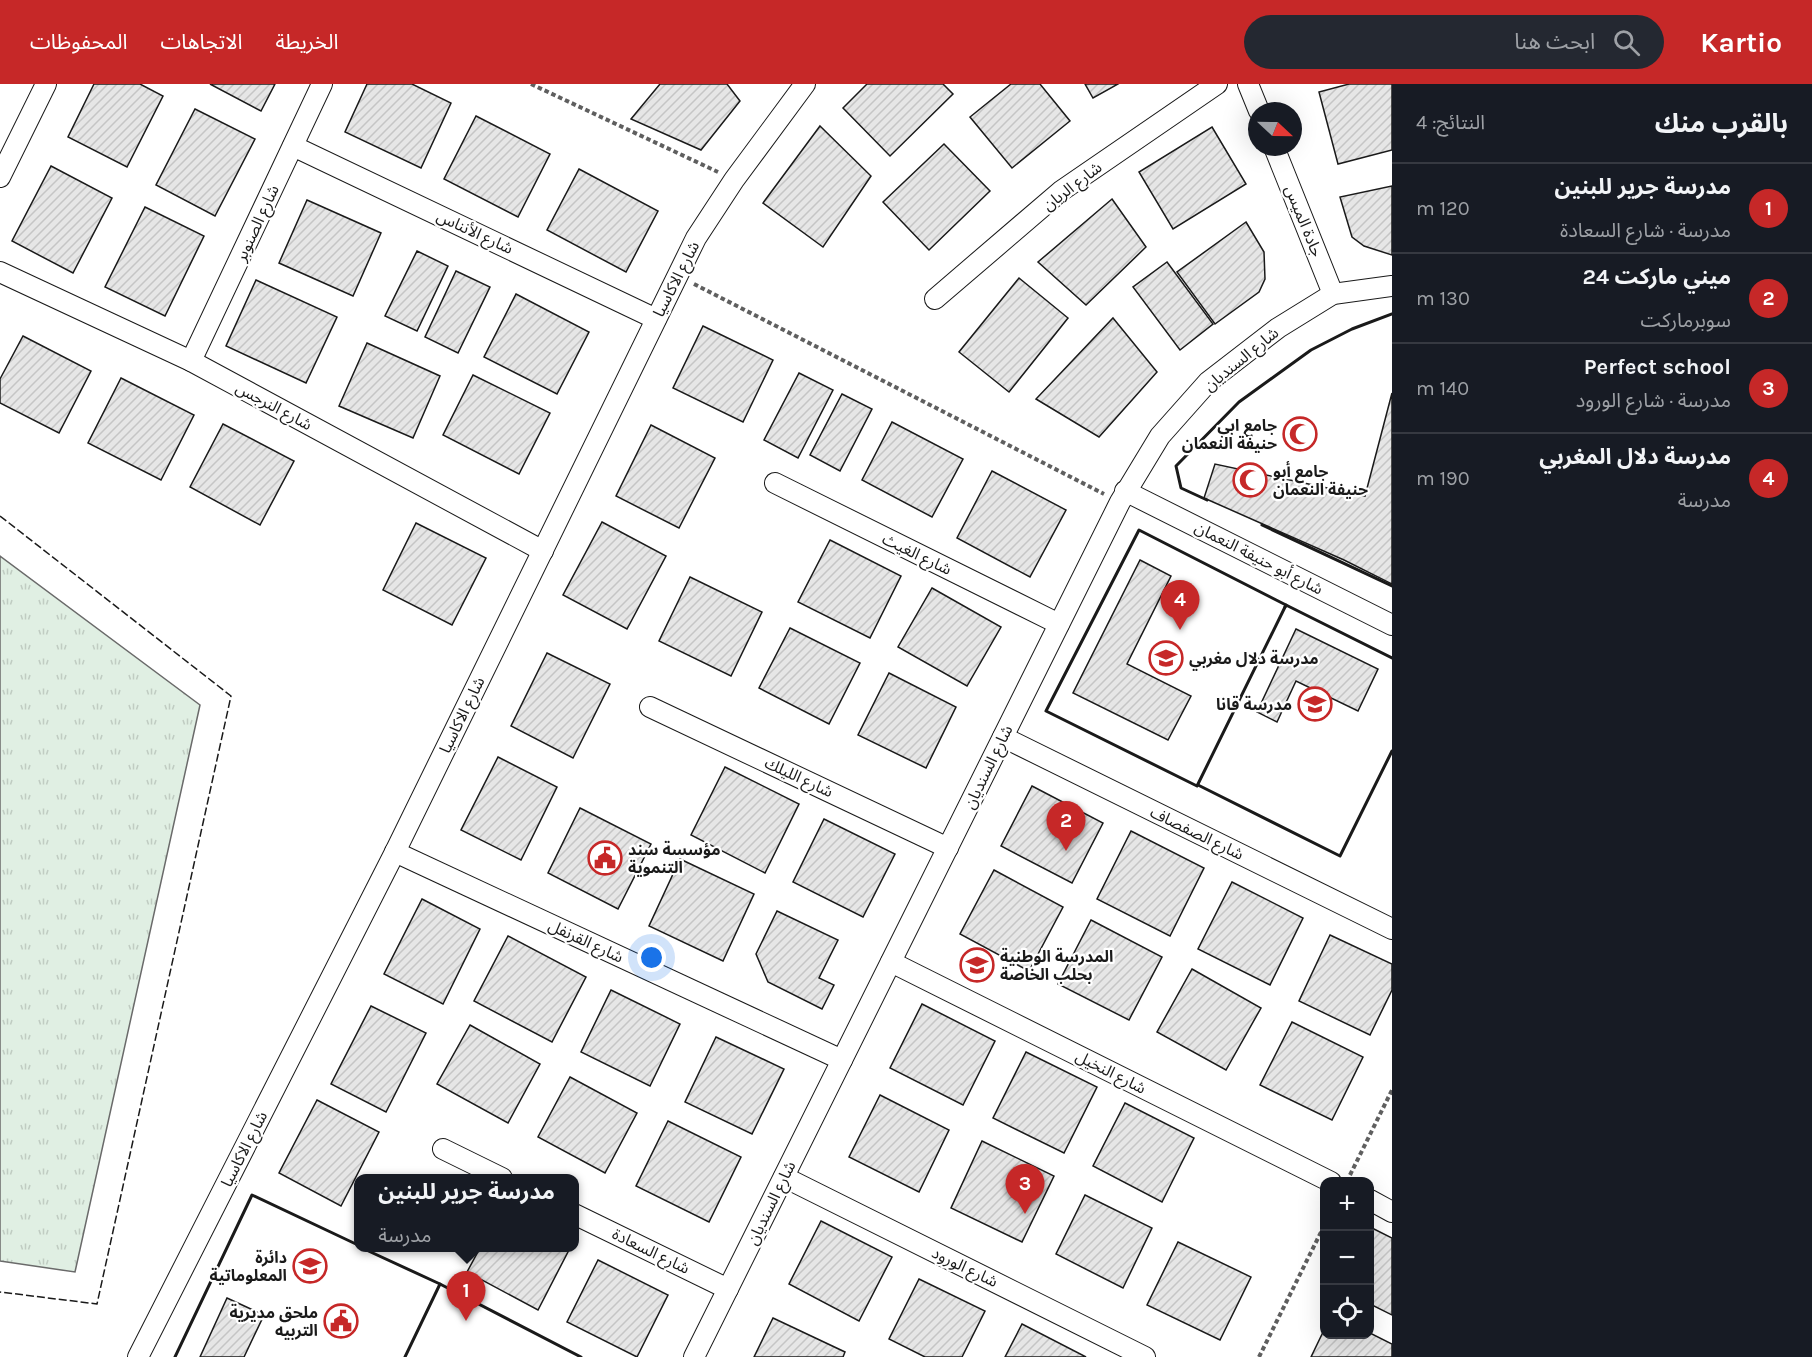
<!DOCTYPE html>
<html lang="ar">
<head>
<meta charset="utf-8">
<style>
  body { margin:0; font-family:Karla,"Noto Sans Arabic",sans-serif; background:#242831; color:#f1f3f6; direction:rtl }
  .controls { position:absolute; right:18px; bottom:18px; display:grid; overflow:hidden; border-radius:12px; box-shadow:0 6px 24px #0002 }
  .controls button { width:54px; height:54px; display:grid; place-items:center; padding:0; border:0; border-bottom:2px solid #363941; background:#171b24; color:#f1f3f6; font:30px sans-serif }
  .compass { position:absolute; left:1248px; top:18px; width:54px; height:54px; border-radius:50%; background:#171b24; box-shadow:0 6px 24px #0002; rotate:112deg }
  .you { position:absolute; left:652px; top:874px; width:21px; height:21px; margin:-15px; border:4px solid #fff; border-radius:50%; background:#1a73e8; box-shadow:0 0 0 9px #1a73e833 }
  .badge { display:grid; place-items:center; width:39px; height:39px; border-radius:50%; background:#c62828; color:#fff; font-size:20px; font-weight:700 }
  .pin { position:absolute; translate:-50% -50px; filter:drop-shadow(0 2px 3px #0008) }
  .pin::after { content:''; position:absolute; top:32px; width:21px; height:18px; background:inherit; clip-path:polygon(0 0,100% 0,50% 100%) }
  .popup { position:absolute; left:354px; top:1090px; width:225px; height:78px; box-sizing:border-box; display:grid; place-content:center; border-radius:12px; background:#171b24; filter:drop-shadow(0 2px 4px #0005); font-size:20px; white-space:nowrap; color:#9ea1a6 }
  .popup b { font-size:22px; color:#f1f3f6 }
  .popup::after { content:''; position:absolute; left:50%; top:100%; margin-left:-12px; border:12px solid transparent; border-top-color:#171b24 }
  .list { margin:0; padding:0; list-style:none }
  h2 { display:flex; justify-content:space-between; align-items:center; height:78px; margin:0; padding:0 24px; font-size:26px }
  h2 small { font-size:20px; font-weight:400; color:#9ea1a6 }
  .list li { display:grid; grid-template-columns:39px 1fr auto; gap:18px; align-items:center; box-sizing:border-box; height:90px; padding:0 24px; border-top:2px solid #363941 }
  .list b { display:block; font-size:22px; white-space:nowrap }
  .list p { margin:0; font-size:20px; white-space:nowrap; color:#9ea1a6 }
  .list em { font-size:20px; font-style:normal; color:#9ea1a6 }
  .icon { flex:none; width:33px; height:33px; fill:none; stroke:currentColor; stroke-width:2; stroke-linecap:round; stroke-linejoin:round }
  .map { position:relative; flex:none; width:1392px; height:1273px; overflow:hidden; direction:ltr }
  header { display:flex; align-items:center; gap:36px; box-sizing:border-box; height:84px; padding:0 30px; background:#c62828; color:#fff }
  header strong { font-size:28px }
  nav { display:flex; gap:33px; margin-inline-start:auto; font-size:21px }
  .search { width:420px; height:54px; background:#242831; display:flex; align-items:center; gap:15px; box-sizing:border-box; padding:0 21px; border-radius:33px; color:#9ea1a6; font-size:22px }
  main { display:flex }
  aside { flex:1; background:#171b24 }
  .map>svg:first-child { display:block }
</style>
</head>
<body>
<header>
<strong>Kartio</strong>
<div class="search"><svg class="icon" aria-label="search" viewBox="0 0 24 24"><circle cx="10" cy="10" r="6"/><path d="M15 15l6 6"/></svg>ابحث هنا</div>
<nav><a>الخريطة</a><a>الاتجاهات</a><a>المحفوظات</a></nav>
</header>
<main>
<aside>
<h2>بالقرب منك<small>النتائج: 4</small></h2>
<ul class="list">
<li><span class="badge">1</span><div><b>مدرسة جرير للبنين</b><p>مدرسة · شارع السعادة</p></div><em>120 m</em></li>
<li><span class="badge">2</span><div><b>ميني ماركت 24</b><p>سوبرماركت</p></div><em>130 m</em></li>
<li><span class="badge">3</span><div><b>Perfect school</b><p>مدرسة · شارع الورود</p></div><em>140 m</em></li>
<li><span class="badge">4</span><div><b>مدرسة دلال المغربي</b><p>مدرسة</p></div><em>190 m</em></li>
</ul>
</aside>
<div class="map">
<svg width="1392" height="1273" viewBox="0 0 1392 1273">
  <defs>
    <pattern id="grass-tufts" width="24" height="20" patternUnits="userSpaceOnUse" patternTransform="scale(1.5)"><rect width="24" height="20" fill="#e0efe3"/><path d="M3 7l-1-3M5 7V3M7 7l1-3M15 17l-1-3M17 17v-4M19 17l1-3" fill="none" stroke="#c0ccc2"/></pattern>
    <pattern id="building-hatch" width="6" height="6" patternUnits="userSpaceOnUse" patternTransform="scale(1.5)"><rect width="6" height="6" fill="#e6e6e6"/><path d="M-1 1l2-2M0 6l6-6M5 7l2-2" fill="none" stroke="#c5c5c5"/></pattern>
  </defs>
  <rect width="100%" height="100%" fill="#fff"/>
  <path fill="url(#grass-tufts)" stroke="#6a6a6a" stroke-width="1.5" d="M 0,472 L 200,621 L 75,1188 L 0,1177 Z"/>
  <g fill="url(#building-hatch)" stroke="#1a1a1a" stroke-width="1.5">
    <path d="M 94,0 L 140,0 L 163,12 L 127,83 L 68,53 Z"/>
    <path d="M 210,0 L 275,0 L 261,27 Z"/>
    <path d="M 367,0 L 412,0 L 451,19 L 421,84 L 345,48 Z"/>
    <path d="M 660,0 L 727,0 L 740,17 L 701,66 L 631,35 Z"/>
    <path d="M 867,0 L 943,0 L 953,10 L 890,72 L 843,24 Z"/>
    <path d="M 1011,0 L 1040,0 L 1070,37 L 1012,84 L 970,33 Z"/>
    <path d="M 1085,0 L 1118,0 L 1093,14 Z"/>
    <path d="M 1349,0 L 1392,0 L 1392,66 L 1338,80 L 1319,8 Z"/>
    <path d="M 195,25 L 255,55 L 215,132 L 156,101 Z"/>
    <path d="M 476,32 L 550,70 L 518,133 L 444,95 Z"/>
    <path d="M 820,42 L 871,92 L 823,163 L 763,119 Z"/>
    <path d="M 1212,43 L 1246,100 L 1173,145 L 1139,88 Z"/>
    <path d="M 944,60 L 990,107 L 929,166 L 883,118 Z"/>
    <path d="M 51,82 L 112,114 L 73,189 L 12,157 Z"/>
    <path d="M 579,85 L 658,127 L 626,188 L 547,146 Z"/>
    <path d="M 1392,102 L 1392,171 L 1364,162 L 1352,153 L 1340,113 Z"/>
    <path d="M 1112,115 L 1146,163 L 1086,221 L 1038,178 Z"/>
    <path d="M 307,116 L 381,149 L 353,212 L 279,179 Z"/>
    <path d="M 145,123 L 204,152 L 165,232 L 105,203 Z"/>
    <path d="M 1246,138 L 1264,168 L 1265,195 L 1259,208 L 1215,240 L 1177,188 Z"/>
    <path d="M 417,167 L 448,182 L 417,247 L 385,232 Z"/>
    <path d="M 1167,178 L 1213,240 L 1180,266 L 1133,203 Z"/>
    <path d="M 456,187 L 490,203 L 458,269 L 425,253 Z"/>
    <path d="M 1019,194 L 1068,234 L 1009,308 L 959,268 Z"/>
    <path d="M 256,196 L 337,233 L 306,299 L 226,262 Z"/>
    <path d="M 516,210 L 589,248 L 557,310 L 484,273 Z"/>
    <path d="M 1113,234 L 1157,288 L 1099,353 L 1036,315 Z"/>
    <path d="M 703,242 L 773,276 L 743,338 L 673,304 Z"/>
    <path d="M 23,252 L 91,287 L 59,349 L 0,319 L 0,295 Z"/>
    <path d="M 367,259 L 440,292 L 413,354 L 339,322 Z"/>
    <path d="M 799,289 L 833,306 L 798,374 L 764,356 Z"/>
    <path d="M 473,291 L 550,329 L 519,390 L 443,351 Z"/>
    <path d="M 121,294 L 194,331 L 161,396 L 88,359 Z"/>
    <path d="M 1392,309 L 1392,500 L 1344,476 L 1204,414 L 1215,380 L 1365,412 Z"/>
    <path d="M 842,310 L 872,325 L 840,387 L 810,371 Z"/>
    <path d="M 892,338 L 963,375 L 932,433 L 862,396 Z"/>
    <path d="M 223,340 L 294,377 L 260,441 L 190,403 Z"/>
    <path d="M 651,341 L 715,374 L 679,444 L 616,412 Z"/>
    <path d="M 992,387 L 1066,426 L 1030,493 L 957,454 Z"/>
    <path d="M 602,438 L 666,472 L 627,545 L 563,511 Z"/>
    <path d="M 416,439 L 486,474 L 452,541 L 383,506 Z"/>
    <path d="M 830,456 L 901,492 L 870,554 L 798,518 Z"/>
    <path d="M 1140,476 L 1171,492 L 1127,580 L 1191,612 L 1168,656 L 1073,609 Z"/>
    <path d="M 690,493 L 762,528 L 731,592 L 659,557 Z"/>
    <path d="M 932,504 L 1001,543 L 967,602 L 898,563 Z"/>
    <path d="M 790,544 L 860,579 L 829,640 L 759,604 Z"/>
    <path d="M 1296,545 L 1378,585 L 1358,627 L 1296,597 L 1277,638 L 1257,628 Z"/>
    <path d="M 547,569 L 610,600 L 573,674 L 511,642 Z"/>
    <path d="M 889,589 L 956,623 L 926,684 L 858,651 Z"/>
    <path d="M 498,673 L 557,703 L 521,776 L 461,746 Z"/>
    <path d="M 725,683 L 799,720 L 765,789 L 691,751 Z"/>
    <path d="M 1032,702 L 1103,739 L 1072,799 L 1001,762 Z"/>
    <path d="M 580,724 L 651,760 L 618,825 L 548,789 Z"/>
    <path d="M 824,735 L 895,770 L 863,833 L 793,798 Z"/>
    <path d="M 1131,747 L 1204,784 L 1170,852 L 1097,815 Z"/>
    <path d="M 680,775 L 754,810 L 723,877 L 649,842 Z"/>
    <path d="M 994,786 L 1063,823 L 1029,887 L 960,850 Z"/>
    <path d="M 1232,798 L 1303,834 L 1270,901 L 1198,865 Z"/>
    <path d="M 422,815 L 480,845 L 443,920 L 384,890 Z"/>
    <path d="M 777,827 L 838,856 L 819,894 L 834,901 L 822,925 L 768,898 L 756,870 Z"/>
    <path d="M 1091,836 L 1162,873 L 1129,936 L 1058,900 Z"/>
    <path d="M 1330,851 L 1392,880 L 1392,906 L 1370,951 L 1299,917 Z"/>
    <path d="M 508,852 L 586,893 L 552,958 L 474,917 Z"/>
    <path d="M 1192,885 L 1261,924 L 1226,986 L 1157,948 Z"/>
    <path d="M 611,906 L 680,940 L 650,1002 L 581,968 Z"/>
    <path d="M 922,920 L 995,957 L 963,1021 L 890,984 Z"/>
    <path d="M 371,922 L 426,949 L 386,1028 L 331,1000 Z"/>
    <path d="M 1292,938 L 1363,973 L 1332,1036 L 1260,1001 Z"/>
    <path d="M 470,941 L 540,980 L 508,1039 L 437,1000 Z"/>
    <path d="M 716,953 L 784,985 L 752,1050 L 685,1018 Z"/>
    <path d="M 1026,968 L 1097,1003 L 1064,1069 L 993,1034 Z"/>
    <path d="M 570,993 L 637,1029 L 605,1089 L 538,1053 Z"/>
    <path d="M 880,1011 L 949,1046 L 919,1108 L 849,1073 Z"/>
    <path d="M 317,1016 L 379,1048 L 341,1122 L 279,1089 Z"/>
    <path d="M 1125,1019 L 1194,1054 L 1162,1118 L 1093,1082 Z"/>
    <path d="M 668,1037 L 741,1073 L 709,1138 L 636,1102 Z"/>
    <path d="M 982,1057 L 1054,1092 L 1022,1158 L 951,1124 Z"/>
    <path d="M 1085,1111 L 1152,1144 L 1123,1204 L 1056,1170 Z"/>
    <path d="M 821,1137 L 892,1173 L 859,1237 L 789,1200 Z"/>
    <path d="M 1370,1143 L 1392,1154 L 1392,1231 L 1370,1220 Z"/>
    <path d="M 1178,1158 L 1251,1193 L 1220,1256 L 1147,1221 Z"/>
    <path d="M 480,1164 L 570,1164 L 538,1226 L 467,1188 Z"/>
    <path d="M 598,1176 L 668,1211 L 637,1273 L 567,1238 Z"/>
    <path d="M 919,1195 L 985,1227 L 962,1273 L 925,1273 L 889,1255 Z"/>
    <path d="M 227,1214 L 264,1231 L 244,1273 L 200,1273 Z"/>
    <path d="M 773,1234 L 845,1268 L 843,1273 L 754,1273 Z"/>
    <path d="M 1022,1240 L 1086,1273 L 1005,1273 Z"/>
    <path d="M 1324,1246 L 1324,1250 L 1370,1249 L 1392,1260 L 1392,1273 L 1311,1273 Z"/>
  </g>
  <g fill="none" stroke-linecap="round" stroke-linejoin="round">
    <g stroke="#1a1a1a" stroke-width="22">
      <g id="street">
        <path d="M 1248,0 L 1259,27"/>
        <path d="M 293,62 L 656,235"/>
        <path d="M 1274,63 L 1333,210"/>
        <path d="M 0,93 L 46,0"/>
        <path d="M 0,188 L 191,277 L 543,467"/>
        <path d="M 935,215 L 1061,107 L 1217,0"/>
        <path d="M 191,277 L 322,0"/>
        <path d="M 775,399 L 1059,540"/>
        <path d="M 1125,407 L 1392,541"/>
        <path d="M 650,623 L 948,764"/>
        <path d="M 1003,653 L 1392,845"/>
        <path d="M 395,768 L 842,976"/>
        <path d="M 891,878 L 1331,1098"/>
        <path d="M 443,1065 L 502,1094"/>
        <path d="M 784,1093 L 1145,1273"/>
        <path d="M 1370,1116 L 1392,1128"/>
        <path d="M 574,1130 L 728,1205"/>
        <path d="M 138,1273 L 395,768 L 696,154 L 734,96 L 805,0"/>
        <path d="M 694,1273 L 1120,418 L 1160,352 L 1208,298 L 1278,244 L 1333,210 L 1392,202"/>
      </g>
    </g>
    <g stroke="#5f5f5f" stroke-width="4" stroke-dasharray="4.5 3" stroke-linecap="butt">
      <path d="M 531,0 L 718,88"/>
      <path d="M 694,200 L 1104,410"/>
      <path d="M 1350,1091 L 1392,1006"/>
      <path d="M 1259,1273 L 1324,1142"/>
    </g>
    <use href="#street" stroke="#fff" stroke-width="20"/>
    <path stroke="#1a1a1a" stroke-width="1.5" stroke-dasharray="8 3" stroke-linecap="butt" d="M 0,432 L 231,612 L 97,1220 L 0,1208"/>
    <g stroke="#1a1a1a" stroke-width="3">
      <path d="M 1207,416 L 1181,404 L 1176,382 L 1239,318 L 1311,266 L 1352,245 L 1392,230"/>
      <path d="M 1262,441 L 1392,502"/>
      <path d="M 1139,446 L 1286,521 L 1197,702 L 1046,627 Z"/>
      <path d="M 1285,523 L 1286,521 L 1392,574"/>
      <path d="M 1198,701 L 1340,772 L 1392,667"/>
      <path d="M 362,1164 L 440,1200 L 581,1273"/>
      <path d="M 175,1273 L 252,1111 L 358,1161"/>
      <path d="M 405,1273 L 440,1200"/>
    </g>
  </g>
  <defs>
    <g id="mosque-ring" transform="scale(1.725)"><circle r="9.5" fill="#fff" stroke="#c62828" stroke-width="1.5"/><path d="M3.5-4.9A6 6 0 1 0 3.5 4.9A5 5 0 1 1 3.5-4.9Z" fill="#c62828"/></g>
    <g id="school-ring" transform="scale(1.725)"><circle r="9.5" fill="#fff" stroke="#c62828" stroke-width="1.5"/><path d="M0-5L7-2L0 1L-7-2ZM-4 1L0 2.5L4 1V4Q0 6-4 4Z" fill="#c62828"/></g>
    <g id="civic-ring" transform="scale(1.725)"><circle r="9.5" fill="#fff" stroke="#c62828" stroke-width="1.5"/><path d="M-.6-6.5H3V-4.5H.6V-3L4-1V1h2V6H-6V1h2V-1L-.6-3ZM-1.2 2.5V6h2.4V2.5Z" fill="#c62828"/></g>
  </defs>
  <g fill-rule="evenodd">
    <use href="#mosque-ring" x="1300" y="350"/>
    <use href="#mosque-ring" x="1250" y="396"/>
    <use href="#school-ring" x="1166" y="574"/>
    <use href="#school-ring" x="1315" y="620"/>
    <use href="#civic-ring" x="605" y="774"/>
    <use href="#school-ring" x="977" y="881"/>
    <use href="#school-ring" x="310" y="1182"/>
    <use href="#civic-ring" x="341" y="1237"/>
  </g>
  <g text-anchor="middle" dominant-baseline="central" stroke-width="4.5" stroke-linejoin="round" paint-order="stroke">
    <g font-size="16" fill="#1a1a1a" stroke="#fff">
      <text transform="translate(1072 102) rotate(-37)">شارع الريان</text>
      <text transform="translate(1304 137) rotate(68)">جادة الميس</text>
      <text transform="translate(257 139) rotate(-65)">شارع الصنوبر</text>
      <text transform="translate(475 148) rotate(25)">شارع الأنناس</text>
      <text transform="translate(676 195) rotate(-63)">شارع الاكاسيا</text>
      <text transform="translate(1241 275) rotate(-39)">شارع السنديان</text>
      <text transform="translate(274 322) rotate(28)">شارع النرجس</text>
      <text transform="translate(917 470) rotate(26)">شارع الغيث</text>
      <text transform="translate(1259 474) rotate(27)">شارع أبو حنيفة النعمان</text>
      <text transform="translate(462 631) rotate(-64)">شارع الاكاسيا</text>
      <text transform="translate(988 683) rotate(-64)">شارع السنديان</text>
      <text transform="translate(799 693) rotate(25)">شارع الليلك</text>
      <text transform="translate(1197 749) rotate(26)">شارع الصفصاف</text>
      <text transform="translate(586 857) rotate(25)">شارع القرنفل</text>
      <text transform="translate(1111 988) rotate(27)">شارع النخيل</text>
      <text transform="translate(244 1065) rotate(-63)">شارع الاكاسيا</text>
      <text transform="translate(771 1119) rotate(-64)">شارع السنديان</text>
      <text transform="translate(651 1167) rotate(26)">شارع السعادة</text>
      <text transform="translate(965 1183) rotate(26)">شارع الورود</text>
    </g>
    <g font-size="16" font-weight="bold" fill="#1a1a1a" stroke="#fff" text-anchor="end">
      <text x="1277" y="341">جامع ابي<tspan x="1277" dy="18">حنيفة النعمان</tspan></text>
      <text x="1273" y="387" text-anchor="start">جامع أبو<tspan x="1273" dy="18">حنيفة النعمان</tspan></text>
      <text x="1189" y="574" text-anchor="start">مدرسة دلال مغربي</text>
      <text x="1292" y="620">مدرسة قانا</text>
      <text x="628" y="765" text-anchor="start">مؤسسة سند<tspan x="628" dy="18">التنموية</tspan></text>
      <text x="1000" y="872" text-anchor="start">المدرسة الوطنية<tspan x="1000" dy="18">بحلب الخاصة</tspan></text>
      <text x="287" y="1173">دائرة<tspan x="287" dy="18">المعلوماتية</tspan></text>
      <text x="318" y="1228">ملحق مديرية<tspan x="318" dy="18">التربيه</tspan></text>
    </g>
  </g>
</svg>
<div class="controls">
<button>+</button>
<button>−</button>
<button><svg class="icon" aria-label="locate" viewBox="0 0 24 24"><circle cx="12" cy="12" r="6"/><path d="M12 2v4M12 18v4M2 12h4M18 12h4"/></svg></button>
</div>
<svg class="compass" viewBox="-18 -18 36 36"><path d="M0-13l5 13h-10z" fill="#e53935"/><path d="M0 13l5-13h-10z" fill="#9ea1a6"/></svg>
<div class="you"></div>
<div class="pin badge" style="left:466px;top:1237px">1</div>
<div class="popup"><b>مدرسة جرير للبنين</b>مدرسة</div>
<div class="pin badge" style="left:1066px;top:767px">2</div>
<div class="pin badge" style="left:1025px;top:1130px">3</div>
<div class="pin badge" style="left:1180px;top:546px">4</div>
</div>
</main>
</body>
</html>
